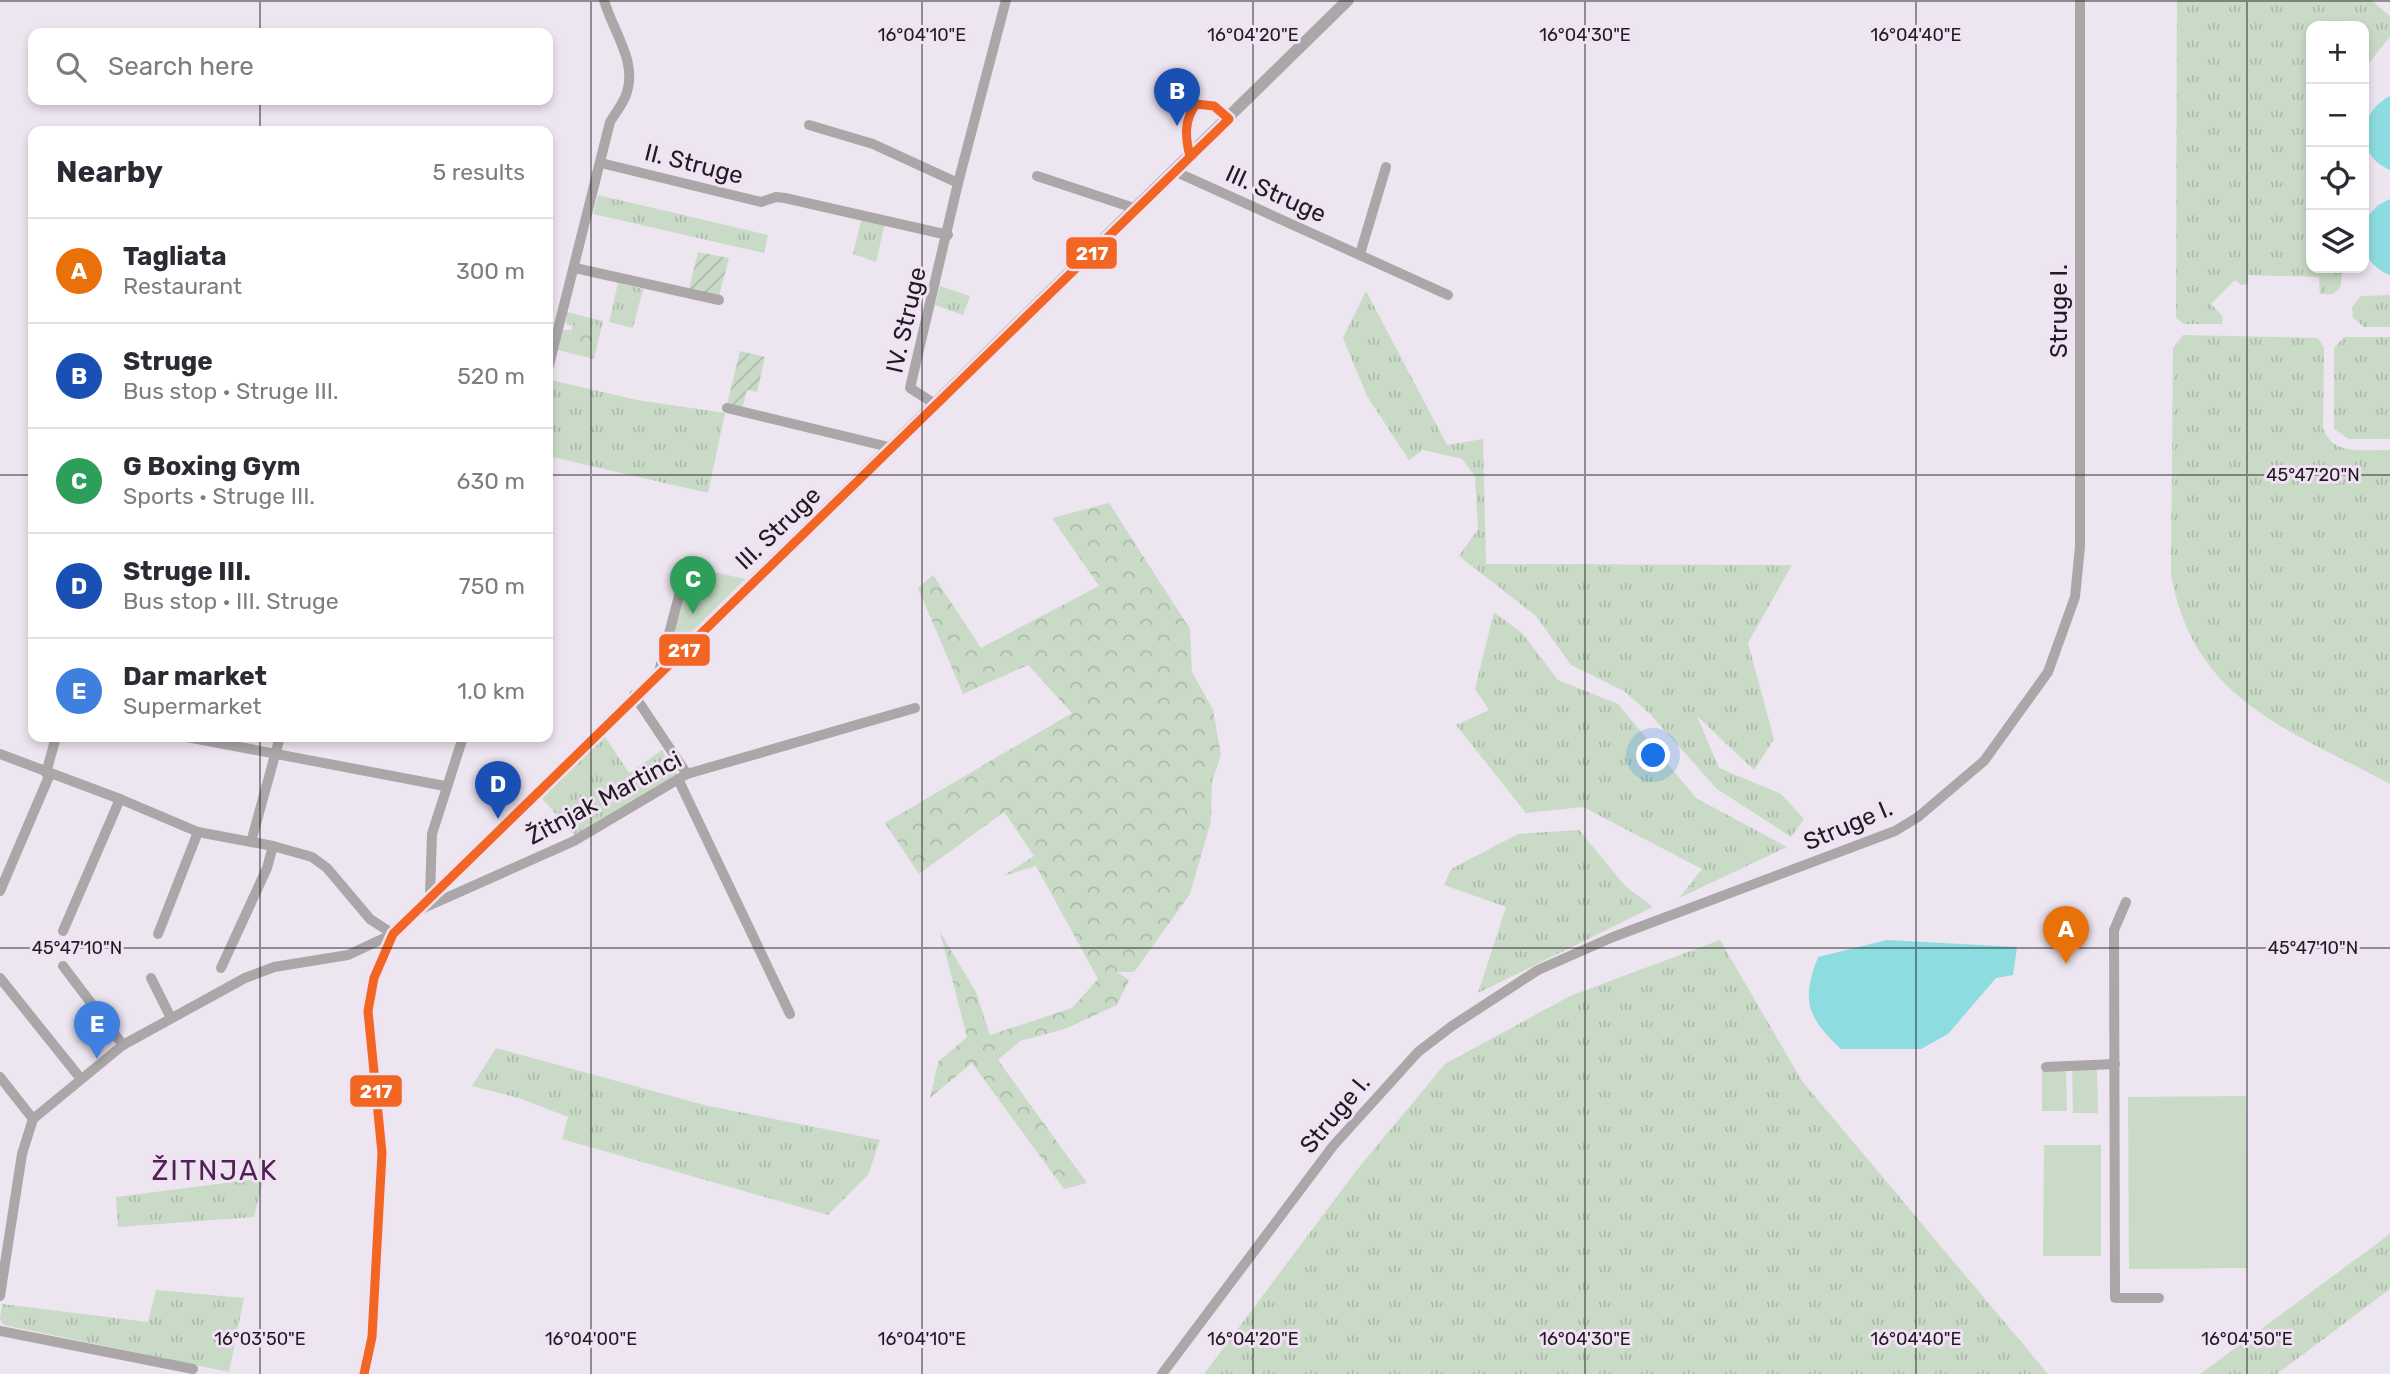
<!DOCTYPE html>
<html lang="en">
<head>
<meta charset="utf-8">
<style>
  body { margin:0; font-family:Rubik,sans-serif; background:#f2f2f3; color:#2b2b33 }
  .controls { position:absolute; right:21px; top:21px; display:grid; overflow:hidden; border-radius:14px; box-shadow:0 4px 10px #0003 }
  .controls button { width:63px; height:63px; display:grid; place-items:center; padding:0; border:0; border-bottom:2px solid #e1e1e2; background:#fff; color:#2b2b33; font:35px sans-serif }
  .you { position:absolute; left:1654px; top:756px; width:24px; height:24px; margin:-18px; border:5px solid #fff; border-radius:50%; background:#1a73e8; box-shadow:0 0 0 10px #1a73e833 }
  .badge { display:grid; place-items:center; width:46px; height:46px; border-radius:50%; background:#686169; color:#fff; font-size:23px; font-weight:700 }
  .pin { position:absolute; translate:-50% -58px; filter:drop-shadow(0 2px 4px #0008) }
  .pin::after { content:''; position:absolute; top:37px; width:24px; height:21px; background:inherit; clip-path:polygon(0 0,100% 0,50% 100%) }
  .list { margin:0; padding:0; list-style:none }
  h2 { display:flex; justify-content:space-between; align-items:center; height:91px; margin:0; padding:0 28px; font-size:30px }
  h2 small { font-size:23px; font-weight:400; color:#7c7c81 }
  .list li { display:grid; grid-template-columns:46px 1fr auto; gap:21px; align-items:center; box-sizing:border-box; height:105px; padding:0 28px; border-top:2px solid #e1e1e2 }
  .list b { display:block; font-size:26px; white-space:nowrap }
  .list p { margin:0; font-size:23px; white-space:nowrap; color:#7c7c81 }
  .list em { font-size:23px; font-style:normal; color:#7c7c81 }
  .icon { flex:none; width:38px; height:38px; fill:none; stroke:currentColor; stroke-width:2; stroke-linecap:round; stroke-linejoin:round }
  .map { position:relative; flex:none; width:2390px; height:1374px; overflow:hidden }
  .search { position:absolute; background:#fff; box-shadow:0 4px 10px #0003; left:28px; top:28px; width:525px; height:77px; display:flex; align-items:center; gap:18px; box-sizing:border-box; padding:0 24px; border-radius:14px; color:#7c7c81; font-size:26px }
  .panel { position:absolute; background:#fff; box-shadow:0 4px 10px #0003; left:28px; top:126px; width:525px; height:616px; border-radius:14px }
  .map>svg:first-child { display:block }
</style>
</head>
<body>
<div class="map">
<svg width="2390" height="1374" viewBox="0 0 2390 1374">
  <defs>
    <pattern id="grass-tufts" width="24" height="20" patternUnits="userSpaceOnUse" patternTransform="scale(1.75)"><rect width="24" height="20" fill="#c9dbc7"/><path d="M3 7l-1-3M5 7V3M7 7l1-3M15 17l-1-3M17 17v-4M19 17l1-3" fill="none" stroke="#acbbab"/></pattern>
    <pattern id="forest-crowns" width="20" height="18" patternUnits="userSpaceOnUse" patternTransform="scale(1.75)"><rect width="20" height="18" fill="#c9dbc7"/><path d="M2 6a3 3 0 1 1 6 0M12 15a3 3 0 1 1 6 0" fill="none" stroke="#acbbab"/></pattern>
    <pattern id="garden-furrows" width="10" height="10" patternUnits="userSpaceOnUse" patternTransform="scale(1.75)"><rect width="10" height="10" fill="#c9dbc7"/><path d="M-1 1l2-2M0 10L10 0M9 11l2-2" fill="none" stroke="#acbbab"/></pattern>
  </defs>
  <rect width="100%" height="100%" fill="#ede5f0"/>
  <g fill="url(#grass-tufts)">
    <path d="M 2177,0 L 2371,0 L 2390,16 L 2390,37 L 2364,69 L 2364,26 L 2311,26 L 2311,268 L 2343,268 L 2340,288 L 2333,294 L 2320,294 L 2319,277 L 2248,275 L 2248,284 L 2241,285 L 2235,280 L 2211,304 L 2223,317 L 2222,324 L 2184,324 L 2176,318 Z"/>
    <path d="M 598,195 L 768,235 L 764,253 L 593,214 Z"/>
    <path d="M 862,217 L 885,223 L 876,262 L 853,254 Z"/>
    <path d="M 618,283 L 643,289 L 633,328 L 609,322 Z"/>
    <path d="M 940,286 L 970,296 L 963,315 L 935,305 Z"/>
    <path d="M 1366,291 L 1447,445 L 1483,439 L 1486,564 L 1792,565 L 1748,643 L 1774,739 L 1754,770 L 1697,716 L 1719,768 L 1781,794 L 1804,819 L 1791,837 L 1717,789 L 1650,714 L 1624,691 L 1571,665 L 1536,616 L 1459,556 L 1478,529 L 1475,476 L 1462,459 L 1423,450 L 1409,460 L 1367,396 L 1343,338 Z"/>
    <path d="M 2390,295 L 2390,327 L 2364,327 L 2353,318 L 2352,307 L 2361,296 Z"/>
    <path d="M 567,312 L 603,321 L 594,359 L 558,350 L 563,330 L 571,330 L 568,348 L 592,352 L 574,320 L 572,326 L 566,324 Z"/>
    <path d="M 2183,335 L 2318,338 L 2324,348 L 2323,428 C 2332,457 2365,449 2390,450 L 2390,784 C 2289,729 2193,701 2171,574 L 2173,348 Z"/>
    <path d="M 2344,337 L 2390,337 L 2390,439 L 2349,439 L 2334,429 L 2334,348 Z"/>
    <path d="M 551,380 L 637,400 L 725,413 L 708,493 L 548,456 L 548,391 Z"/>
    <path d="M 1494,612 L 1522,633 L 1558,680 L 1618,704 L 1696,798 L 1787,847 L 1679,898 L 1702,869 L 1583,807 L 1526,813 L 1456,725 L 1489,710 L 1475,689 Z"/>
    <path d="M 604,735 L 629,773 L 662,750 L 677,775 L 576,837 L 539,795 Z"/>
    <path d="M 1579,830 L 1625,886 L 1653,907 L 1478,993 L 1506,907 L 1444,885 L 1451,869 L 1518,834 Z"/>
    <path d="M 1720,940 L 1802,1081 L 2048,1374 L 1204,1374 L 1356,1171 L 1445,1064 L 1570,996 Z"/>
    <path d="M 496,1048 L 704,1105 L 880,1140 L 868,1175 L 828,1215 L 562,1139 L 568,1117 L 519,1098 L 472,1086 Z"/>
    <path d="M 264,1178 L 254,1217 L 118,1227 L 116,1197 Z"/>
    <path d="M 2390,1234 L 2390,1289 L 2277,1374 L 2200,1374 Z"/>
    <path d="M 156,1290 L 244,1298 L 229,1372 L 4,1325 L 0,1320 L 2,1304 L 148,1322 Z"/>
  </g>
  <g fill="url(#forest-crowns)">
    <path d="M 574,319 L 598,325 L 591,353 L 567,348 Z"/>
    <path d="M 1109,503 L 1190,629 L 1192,672 L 1213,710 L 1221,755 L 1212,781 L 1211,821 L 1190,894 L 1134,972 L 1117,972 L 1129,980 L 1117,1005 L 1065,1029 L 1020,1041 L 998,1060 L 1087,1183 L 1064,1189 L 972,1063 L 930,1098 L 938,1062 L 967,1037 L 940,932 L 976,992 L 990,1035 L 1072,1008 L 1098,979 L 1036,866 L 1003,876 L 1034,856 L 1004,812 L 919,874 L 885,823 L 1072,713 L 1028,665 L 963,694 L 918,588 L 933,575 L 981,648 L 1099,586 L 1052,518 Z"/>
  </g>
  <g fill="url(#garden-furrows)">
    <path d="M 698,252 L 729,258 L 719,296 L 689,289 Z"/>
    <path d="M 740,351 L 765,357 L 757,392 L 747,390 L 742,409 L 727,404 Z"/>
  </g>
  <g fill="#c9dbc7">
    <path d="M 688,566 L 745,579 L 671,652 L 666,648 Z"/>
    <path d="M 2072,1068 L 2097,1068 L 2098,1113 L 2073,1113 Z"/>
    <path d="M 2042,1069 L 2066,1069 L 2067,1111 L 2042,1111 Z"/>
    <path d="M 2246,1096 L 2247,1268 L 2129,1269 L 2128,1097 Z"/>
    <path d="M 2044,1145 L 2101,1145 L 2101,1256 L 2043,1256 Z"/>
  </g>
  <g fill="#8ddce0">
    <path d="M 2390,96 L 2390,170 C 2354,155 2358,112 2390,96 Z"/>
    <path d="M 2390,199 L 2390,275 C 2363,264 2364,247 2364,221 L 2378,205 Z"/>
    <path d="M 1887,940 L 2017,947 L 2013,975 L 1996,978 L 1948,1034 L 1921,1049 L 1841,1049 C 1807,1017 1801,1001 1818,957 Z"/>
  </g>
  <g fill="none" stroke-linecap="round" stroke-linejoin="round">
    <g stroke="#aba7a8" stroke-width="10">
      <path d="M 809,125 L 873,144 L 958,183"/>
      <path d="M 601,163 L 761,202 L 776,197 L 785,198 L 948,235"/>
      <path d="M 1174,171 L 1448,295"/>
      <path d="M 1037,176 L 1137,209"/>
      <path d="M 1360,254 L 1386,167"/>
      <path d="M 575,268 L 719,300"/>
      <path d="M 548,369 L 610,122 C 616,112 624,103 627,92 C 637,60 612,30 604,0"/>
      <path d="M 935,404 L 910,388 L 958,183 L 1006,0"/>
      <path d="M 727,408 L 889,447"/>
      <path d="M 659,672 L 688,561"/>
      <path d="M 634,695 L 687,774"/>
      <path d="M 187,737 L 445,786"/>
      <path d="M 0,754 L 120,799 L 198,832 L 273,846 L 312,857 L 327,868 L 370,919 L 393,934"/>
      <path d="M 46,773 L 56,737"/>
      <path d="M 678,779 L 790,1014"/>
      <path d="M 251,842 L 280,737"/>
      <path d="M 0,891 L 50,774"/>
      <path d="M 430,895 L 432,834 L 463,737"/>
      <path d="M 2126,902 L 2114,930 L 2115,1298 L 2159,1298"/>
      <path d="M 419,910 L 574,841 L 687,774 L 915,708"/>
      <path d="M 63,931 L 120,799"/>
      <path d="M 158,934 L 198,832"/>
      <path d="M 63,966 L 123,1045"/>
      <path d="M 221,968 L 267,868 L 273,846"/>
      <path d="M 0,978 L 81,1079"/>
      <path d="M 151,978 L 171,1018"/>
      <path d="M 2046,1067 L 2115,1064"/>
      <path d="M 0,1077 L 33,1119"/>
      <path d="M 0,1296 L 22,1154 L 33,1119 L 123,1045 L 245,978 L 274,967 L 348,955 L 393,934"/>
      <path d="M 0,1331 L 193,1369"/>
      <path d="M 1162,1374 L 1333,1146 L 1418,1052 L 1452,1026 L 1538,970 L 1613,937 L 1895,831 L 1918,817 L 1984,761 L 2048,672 L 2075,597 L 2080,547 L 2080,0"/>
    </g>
    <path stroke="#aba7a8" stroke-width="12" d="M 364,1374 L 372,1337 L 382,1153 L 368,1011 L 374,978 L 393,934 L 1348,0"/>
    <g stroke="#f0e1f4" stroke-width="14">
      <path id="bus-1" d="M 364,1374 L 372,1337 L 382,1153 L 368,1011 L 374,978 L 393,934 L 1229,119 L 1214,106 L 1196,104 C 1184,120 1185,137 1190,156"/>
    </g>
    <use href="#bus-1" stroke="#f26522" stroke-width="9"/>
  </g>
  <path fill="none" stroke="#201a21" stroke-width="2" stroke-opacity="0.45" d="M 260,0 L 260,33M 591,0 L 591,1374M 922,0 L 922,1374M 1253,0 L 1253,1374M 1585,0 L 1585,1374M 1916,0 L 1916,1374M 2247,0 L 2247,1374M 0,1 L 2390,1M 260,100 L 260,131M 0,475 L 33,475M 548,475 L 2390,475M 260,737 L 260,1374M 0,948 L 2390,948"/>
  <g text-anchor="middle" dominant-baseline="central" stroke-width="6" stroke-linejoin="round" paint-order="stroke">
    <g font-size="24" fill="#201a21" stroke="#f0e1f4">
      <text transform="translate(694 164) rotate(14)">II. Struge</text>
      <text transform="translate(1276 194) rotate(24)">III. Struge</text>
      <text transform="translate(2059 311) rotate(-90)">Struge I.</text>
      <text transform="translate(906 320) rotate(-77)">IV. Struge</text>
      <text transform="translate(778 528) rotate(-44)">III. Struge</text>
      <text transform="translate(604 798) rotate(-28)">Žitnjak Martinci</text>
      <text transform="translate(1848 825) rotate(-23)">Struge I.</text>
      <text transform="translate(1335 1114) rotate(-50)">Struge I.</text>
    </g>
    <g font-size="28" letter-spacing="2" fill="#502254" stroke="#f0e1f4">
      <text x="215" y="1170">ŽITNJAK</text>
    </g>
  </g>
  <g font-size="18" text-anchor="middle" fill="#201a21" stroke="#f0e1f4" stroke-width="6" stroke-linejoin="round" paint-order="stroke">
    <text x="922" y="41">16°04'10"E</text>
    <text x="1253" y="41">16°04'20"E</text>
    <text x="1585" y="41">16°04'30"E</text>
    <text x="1916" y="41">16°04'40"E</text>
    <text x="2313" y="481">45°47'20"N</text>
    <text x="77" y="954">45°47'10"N</text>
    <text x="2313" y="954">45°47'10"N</text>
    <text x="260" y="1345">16°03'50"E</text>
    <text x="591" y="1345">16°04'00"E</text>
    <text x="922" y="1345">16°04'10"E</text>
    <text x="1253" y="1345">16°04'20"E</text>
    <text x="1585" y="1345">16°04'30"E</text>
    <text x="1916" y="1345">16°04'40"E</text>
    <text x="2247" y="1345">16°04'50"E</text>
  </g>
  <g stroke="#f0e1f4" stroke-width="2.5">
    <rect x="1065" y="236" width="53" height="34" rx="7" fill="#f26522"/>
    <rect x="658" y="633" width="53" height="34" rx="7" fill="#f26522"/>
    <rect x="349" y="1074" width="54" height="34" rx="7" fill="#f26522"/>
  </g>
  <g font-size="19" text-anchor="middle" font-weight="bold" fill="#fff">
    <text x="1092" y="260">217</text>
    <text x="684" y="657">217</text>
    <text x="376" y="1098">217</text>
  </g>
</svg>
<div class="controls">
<button>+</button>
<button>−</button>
<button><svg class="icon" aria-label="locate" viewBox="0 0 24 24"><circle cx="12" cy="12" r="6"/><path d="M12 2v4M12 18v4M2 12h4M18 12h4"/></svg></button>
<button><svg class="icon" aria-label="layers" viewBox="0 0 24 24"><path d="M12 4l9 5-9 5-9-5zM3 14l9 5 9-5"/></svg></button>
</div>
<div class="you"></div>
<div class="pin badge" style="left:2066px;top:964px;background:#e8710a">A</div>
<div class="pin badge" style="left:1177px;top:126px;background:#1a4fb4">B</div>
<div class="pin badge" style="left:693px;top:614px;background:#2e9e5b">C</div>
<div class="pin badge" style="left:498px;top:819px;background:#1a4fb4">D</div>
<div class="pin badge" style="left:97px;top:1059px;background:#3f7fe0">E</div>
<div class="search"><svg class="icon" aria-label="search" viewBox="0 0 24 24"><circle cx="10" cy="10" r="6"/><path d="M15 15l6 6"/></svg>Search here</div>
<section class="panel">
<h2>Nearby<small>5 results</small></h2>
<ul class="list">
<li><span class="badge" style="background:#e8710a">A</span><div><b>Tagliata</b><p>Restaurant</p></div><em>300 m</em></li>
<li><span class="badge" style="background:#1a4fb4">B</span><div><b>Struge</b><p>Bus stop · Struge III.</p></div><em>520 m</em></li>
<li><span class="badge" style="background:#2e9e5b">C</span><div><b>G Boxing Gym</b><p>Sports · Struge III.</p></div><em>630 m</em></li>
<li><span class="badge" style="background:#1a4fb4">D</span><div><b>Struge III.</b><p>Bus stop · III. Struge</p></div><em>750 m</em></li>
<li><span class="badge" style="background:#3f7fe0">E</span><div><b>Dar market</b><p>Supermarket</p></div><em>1.0 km</em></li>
</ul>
</section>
</div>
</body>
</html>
